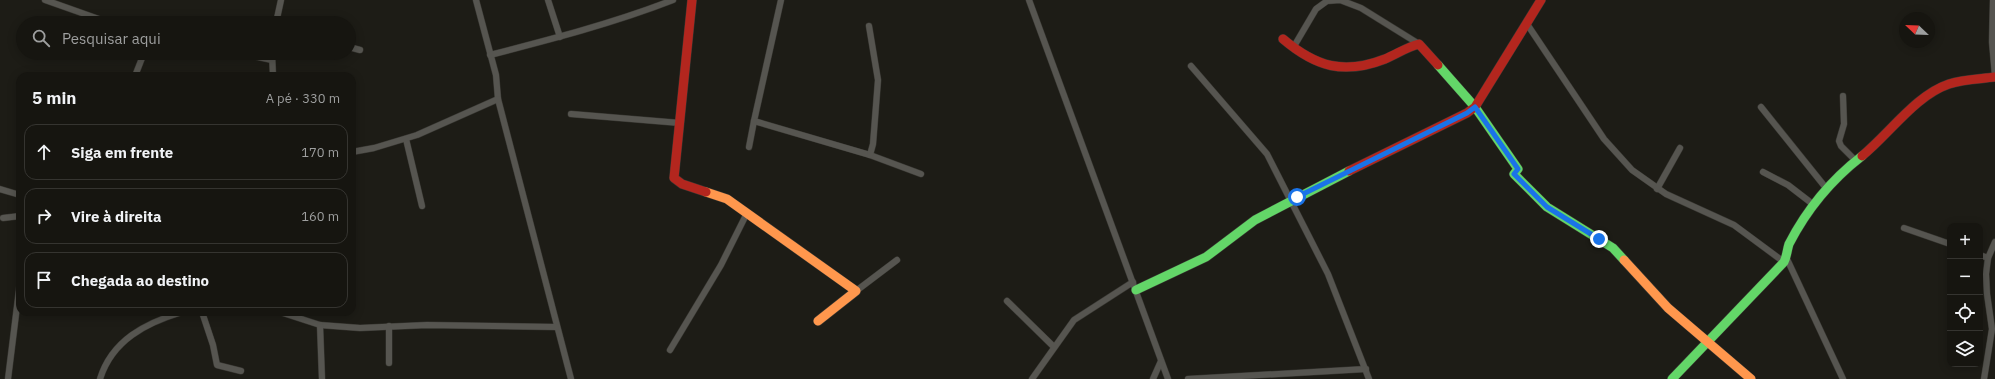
<!DOCTYPE html>
<html lang="pt">
<head>
<meta charset="utf-8">
<style>
  body { margin:0; font-family:"IBM Plex Sans",sans-serif; background:#1f1e19; color:#f1f3f6 }
  .controls { position:absolute; right:12px; bottom:12px; display:grid; overflow:hidden; border-radius:8px; box-shadow:0 2px 10px #0003 }
  .controls button { width:36px; height:36px; display:grid; place-items:center; padding:0; border:0; border-bottom:1px solid #353430; background:#161510; color:#f1f3f6; font:20px sans-serif }
  .compass { position:absolute; left:1899px; top:12px; width:36px; height:36px; border-radius:50%; background:#161510; box-shadow:0 2px 10px #0003; rotate:293deg }
  .stop { position:absolute; width:12px; height:12px; margin:-9px; border:3px solid #1a73e8; border-radius:50%; background:#fff }
  .stop.end { background:#1a73e8; border-color:#fff; box-shadow:0 1px 4px #0008 }
  .list { margin:0; padding:0; list-style:none }
  h2 { display:flex; justify-content:space-between; align-items:center; height:52px; margin:0; padding:0 16px; font-size:17px }
  h2 small { font-size:13px; font-weight:400; color:#9e9f9f }
  .list li { display:grid; grid-template-columns:26px 1fr auto; gap:12px; align-items:center; box-sizing:border-box; height:56px; margin:0 8px 8px; padding:0 8px; border:1px solid #353430; border-radius:12px }
  .list b { display:block; font-size:15px; white-space:nowrap }
  .list em { font-size:13px; font-style:normal; color:#9e9f9f }
  .icon { flex:none; width:22px; height:22px; fill:none; stroke:currentColor; stroke-width:2; stroke-linecap:round; stroke-linejoin:round }
  .map { position:relative; flex:none; width:1995px; height:379px; overflow:hidden }
  .search { position:absolute; background:#161510; box-shadow:0 2px 10px #0003; left:16px; top:16px; width:340px; height:44px; display:flex; align-items:center; gap:10px; box-sizing:border-box; padding:0 14px; border-radius:22px; color:#9e9f9f; font-size:15px }
  .panel { position:absolute; background:#161510; box-shadow:0 2px 10px #0003; left:16px; top:72px; width:340px; height:244px; border-radius:12px }
  .map>svg:first-child { display:block }
</style>
</head>
<body>
<div class="map">
<svg width="1995" height="379" viewBox="0 0 1995 379">
  <rect width="100%" height="100%" fill="#1d1c16"/>
  <g fill="none" stroke-linecap="round" stroke-linejoin="round">
    <g stroke="#383732" stroke-width="7">
      <g id="street">
        <path d="M 45,0 L 110,23"/>
        <path d="M 476,0 L 496,75 L 498,99 L 571,379"/>
        <path d="M 548,0 L 560,37"/>
        <path d="M 781,0 L 754,121 L 870,155 L 921,174"/>
        <path d="M 1029,0 L 1168,379"/>
        <path d="M 1993,0 L 1992,42 L 1995,76"/>
        <path d="M 276,23 L 281,0"/>
        <path d="M 1527,24 L 1604,139 L 1632,170 L 1666,194 L 1734,225 L 1784,262"/>
        <path d="M 869,26 L 878,80 L 873,144 L 870,155"/>
        <path d="M 349,47 L 360,50"/>
        <path d="M 1293,48 L 1316,9 L 1327,1 L 1340,0 L 1361,8 L 1419,44"/>
        <path d="M 240,53 L 272,60"/>
        <path d="M 272,53 L 273,76"/>
        <path d="M 490,55 C 552,39 614,23 673,0"/>
        <path d="M 1191,66 L 1267,154 L 1328,274 L 1369,379"/>
        <path d="M 135,76 L 144,53"/>
        <path d="M 1843,96 L 1844,124 L 1839,141 L 1841,146 L 1856,161"/>
        <path d="M 1761,107 L 1826,188"/>
        <path d="M 571,114 L 680,123"/>
        <path d="M 406,139 L 422,206"/>
        <path d="M 749,147 L 754,121"/>
        <path d="M 352,152 L 374,148 L 417,135 L 498,99"/>
        <path d="M 1763,172 L 1788,185 L 1814,205"/>
        <path d="M 0,189 L 20,195"/>
        <path d="M 1657,189 L 1680,148"/>
        <path d="M 3,218 L 20,216"/>
        <path d="M 1904,228 L 1950,244"/>
        <path d="M 1980,255 L 1988,258"/>
        <path d="M 1787,259 L 1843,379"/>
        <path d="M 856,291 L 897,260"/>
        <path d="M 1007,301 L 1054,347"/>
        <path d="M 202,312 L 213,345 L 217,365 L 241,371"/>
        <path d="M 280,312 L 320,325 L 360,328 L 427,325 L 556,327"/>
        <path d="M 320,325 L 322,379"/>
        <path d="M 670,350 L 721,265 L 747,213"/>
        <path d="M 389,363 L 389,326"/>
        <path d="M 8,379 L 20,282"/>
        <path d="M 100,379 C 112,340 146,323 182,312"/>
        <path d="M 1032,379 L 1074,320 L 1133,282"/>
        <path d="M 1153,379 L 1161,361"/>
        <path d="M 1188,379 L 1366,369"/>
        <path d="M 1984,379 L 1992,329 L 1987,294 L 1986,274 L 1988,258 L 1995,242"/>
      </g>
    </g>
    <g stroke="#383732" stroke-width="10">
      <g id="fast">
        <path d="M 1438,65 L 1475,107 L 1518,169 L 1514,174 L 1547,207 L 1613,248 L 1624,260"/>
        <path d="M 1136,290 L 1206,257 L 1255,220 L 1349,171"/>
        <path d="M 1672,379 L 1784,262 C 1787,256 1787,250 1789,244 C 1807,209 1831,180 1862,156"/>
      </g>
    </g>
    <g stroke="#383732" stroke-width="10">
      <g id="slow">
        <path d="M 706,192 L 727,199 L 856,291 L 818,321"/>
        <path d="M 1624,260 L 1668,308 L 1751,379"/>
      </g>
    </g>
    <g stroke="#383732" stroke-width="10">
      <g id="jam">
        <path d="M 692,0 L 674,178 L 682,184 L 706,192"/>
        <path d="M 1283,39 C 1316,67 1344,75 1385,59 C 1397,54 1407,47 1419,44 L 1438,65"/>
        <path d="M 1862,156 C 1890,133 1916,95 1949,84 C 1964,79 1980,79 1995,77"/>
        <path d="M 1349,171 L 1467,113 L 1475,107 L 1541,0"/>
      </g>
    </g>
    <use href="#street" stroke="#565550" stroke-width="6"/>
    <use href="#fast" stroke="#63d668" stroke-width="9"/>
    <use href="#slow" stroke="#ff974d" stroke-width="9"/>
    <use href="#jam" stroke="#b3261e" stroke-width="9"/>
  </g>
  <g fill="none" stroke-linecap="round" stroke-linejoin="round">
    <path stroke="#1a73e8" stroke-width="5" d="M 1297,197 L 1467,113 L 1475,107 L 1518,169 L 1514,174 L 1547,207 L 1599,239"/>
  </g>
</svg>
<div class="controls">
<button>+</button>
<button>−</button>
<button><svg class="icon" aria-label="locate" viewBox="0 0 24 24"><circle cx="12" cy="12" r="6"/><path d="M12 2v4M12 18v4M2 12h4M18 12h4"/></svg></button>
<button><svg class="icon" aria-label="layers" viewBox="0 0 24 24"><path d="M12 4l9 5-9 5-9-5zM3 14l9 5 9-5"/></svg></button>
</div>
<svg class="compass" viewBox="-18 -18 36 36"><path d="M0-13l5 13h-10z" fill="#e53935"/><path d="M0 13l5-13h-10z" fill="#9e9f9f"/></svg>
<div class="stop" style="left:1297px;top:197px"></div>
<div class="stop end" style="left:1599px;top:239px"></div>
<div class="search"><svg class="icon" aria-label="search" viewBox="0 0 24 24"><circle cx="10" cy="10" r="6"/><path d="M15 15l6 6"/></svg>Pesquisar aqui</div>
<section class="panel">
<h2>5 min<small>A pé · 330 m</small></h2>
<ul class="list">
<li><svg class="icon" aria-label="ahead" viewBox="0 0 24 24"><path d="M12 20V5M6 11l6-6 6 6"/></svg><div><b>Siga em frente</b></div><em>170 m</em></li>
<li><svg class="icon" aria-label="right" viewBox="0 0 24 24"><path d="M7 20v-9h11M14 6l5 5-5 5"/></svg><div><b>Vire à direita</b></div><em>160 m</em></li>
<li><svg class="icon" aria-label="arrive" viewBox="0 0 24 24"><path d="M6 21V4h12l-3 4 3 4H6"/></svg><div><b>Chegada ao destino</b></div></li>
</ul>
</section>
</div>
</body>
</html>
